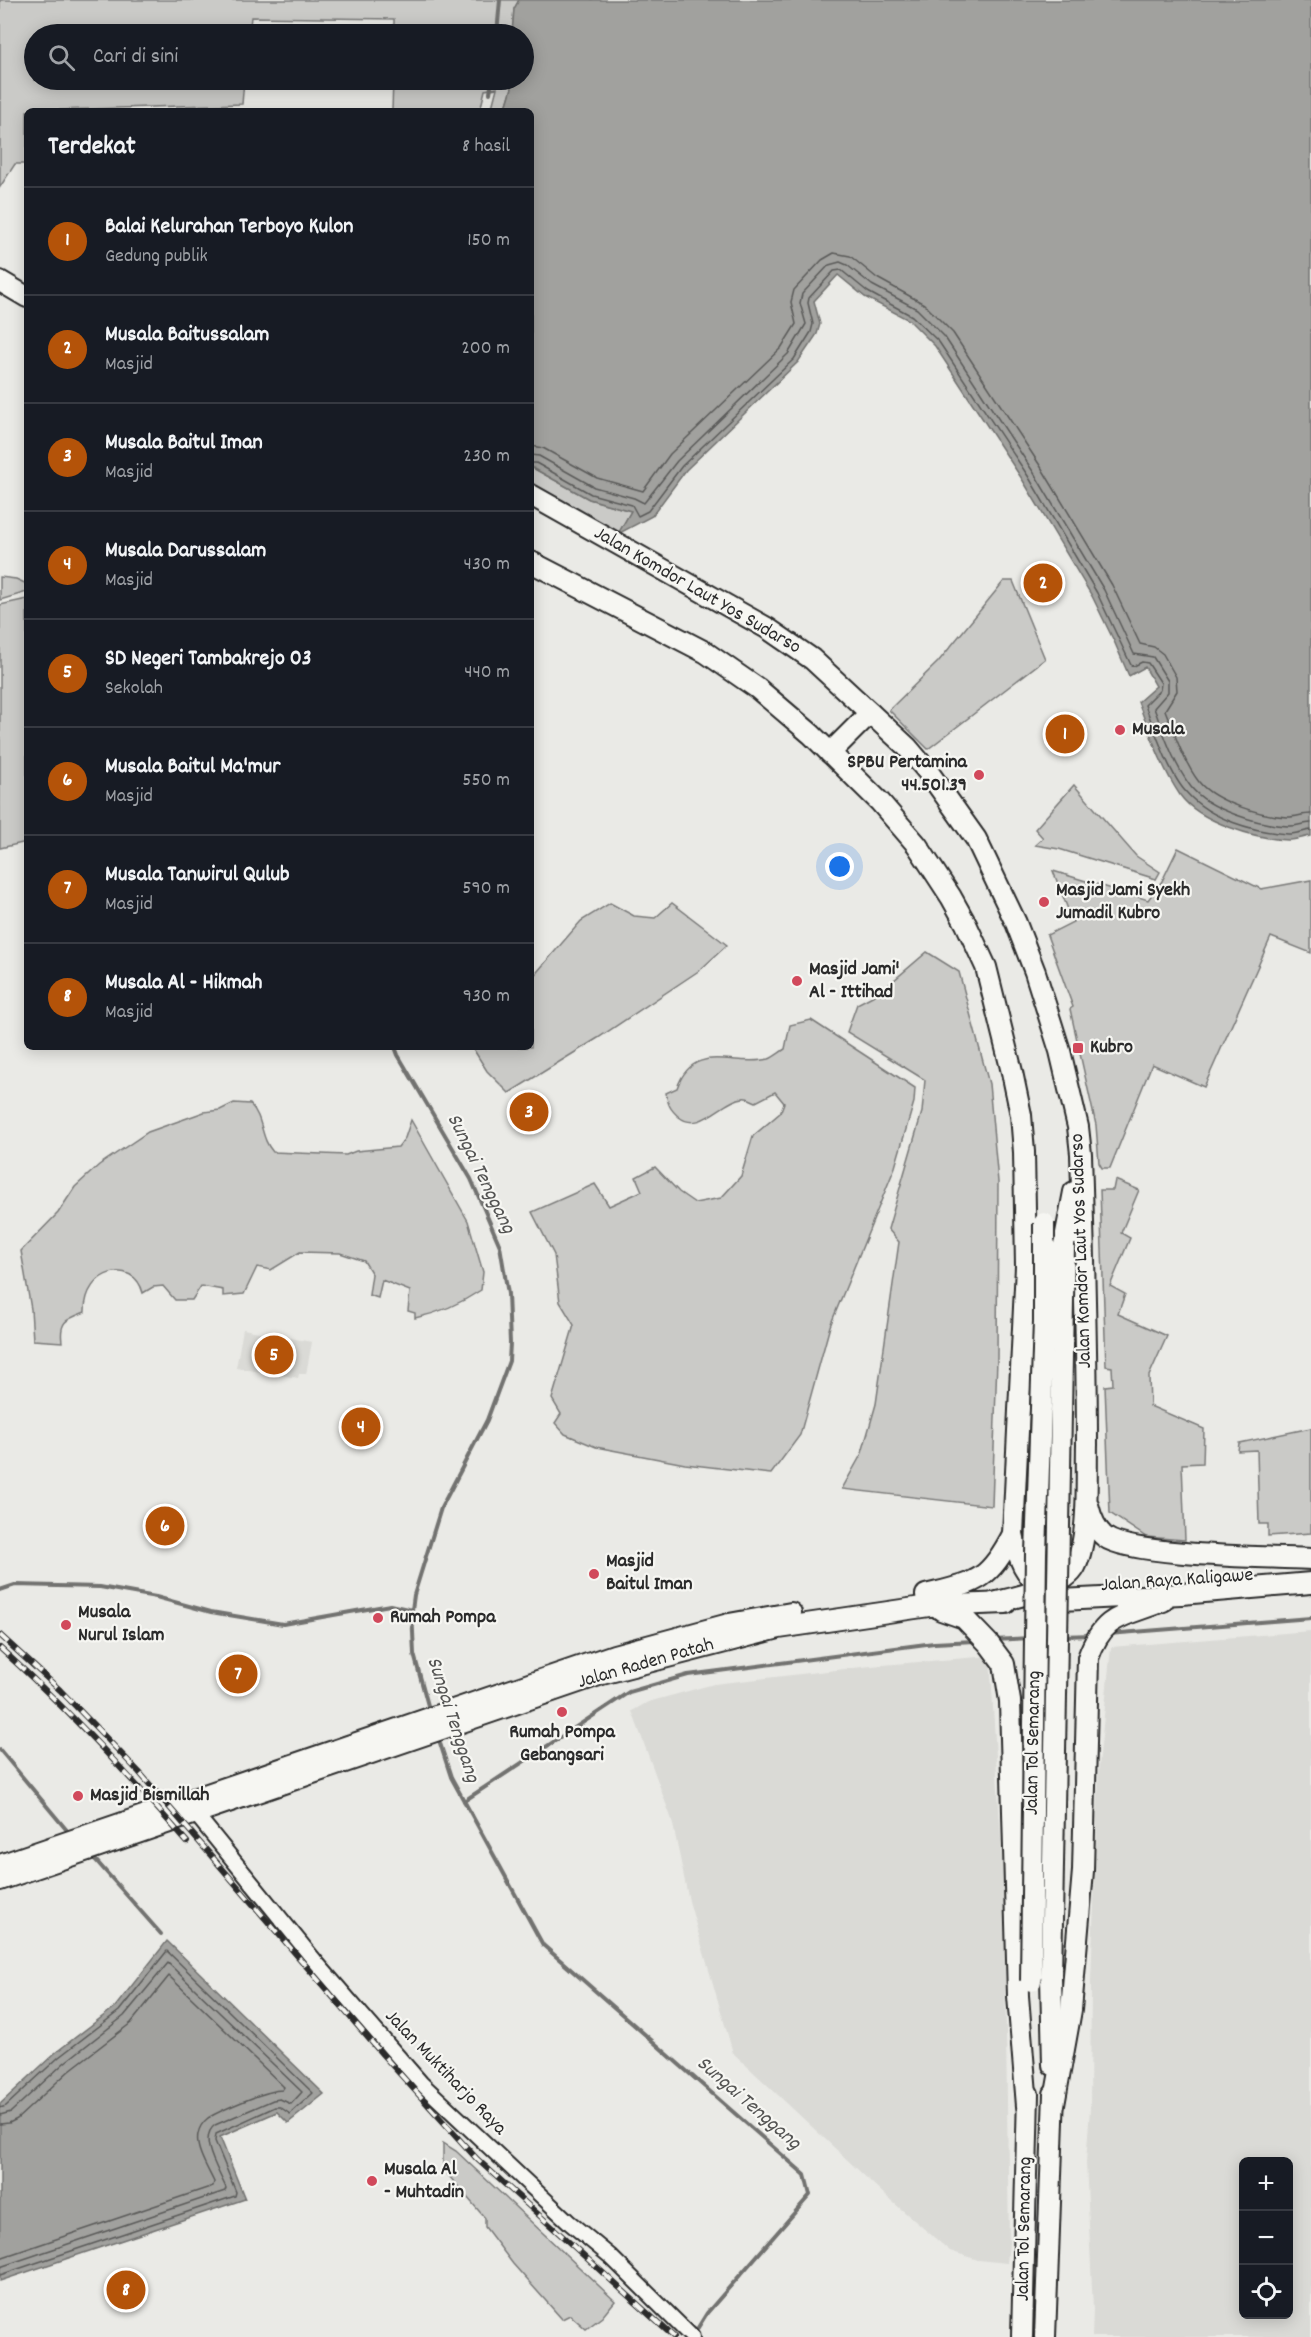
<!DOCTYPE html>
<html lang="id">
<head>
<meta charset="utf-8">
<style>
  body { margin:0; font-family:Dekko,sans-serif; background:#20242c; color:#f1f3f6 }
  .controls { position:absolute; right:18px; bottom:18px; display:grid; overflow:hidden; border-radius:9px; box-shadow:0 3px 15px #0003 }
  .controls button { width:54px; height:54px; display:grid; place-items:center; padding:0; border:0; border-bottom:2px solid #363941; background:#171b24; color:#f1f3f6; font:30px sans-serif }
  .you { position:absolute; left:840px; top:867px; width:21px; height:21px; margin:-15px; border:4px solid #fff; border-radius:50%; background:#1a73e8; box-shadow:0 0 0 9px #1a73e833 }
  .badge { display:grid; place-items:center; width:39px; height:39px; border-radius:50%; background:#b45309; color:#fff; font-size:20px; font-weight:700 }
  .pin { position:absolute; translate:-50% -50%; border:3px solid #fff; box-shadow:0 2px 6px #0006 }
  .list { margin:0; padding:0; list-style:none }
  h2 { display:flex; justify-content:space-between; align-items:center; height:78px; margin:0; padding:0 24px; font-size:26px }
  h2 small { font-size:20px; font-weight:400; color:#9ea1a6 }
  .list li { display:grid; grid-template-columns:39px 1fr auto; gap:18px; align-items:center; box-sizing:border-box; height:108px; padding:0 24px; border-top:2px solid #363941 }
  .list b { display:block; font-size:22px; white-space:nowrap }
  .list p { margin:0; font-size:20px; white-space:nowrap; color:#9ea1a6 }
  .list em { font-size:20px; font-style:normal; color:#9ea1a6 }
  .icon { flex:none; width:33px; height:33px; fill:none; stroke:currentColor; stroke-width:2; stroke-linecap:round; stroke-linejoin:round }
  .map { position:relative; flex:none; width:1311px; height:2337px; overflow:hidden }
  .search { position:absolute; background:#171b24; box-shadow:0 3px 15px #0003; left:24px; top:24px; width:510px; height:66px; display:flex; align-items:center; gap:15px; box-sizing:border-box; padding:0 21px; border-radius:33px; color:#9ea1a6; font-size:22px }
  .panel { position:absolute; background:#171b24; box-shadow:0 3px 15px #0003; left:24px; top:108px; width:510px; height:942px; border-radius:9px }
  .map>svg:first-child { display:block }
</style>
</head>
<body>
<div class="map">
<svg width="1311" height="2337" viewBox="0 0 1311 2337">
  <rect width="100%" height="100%" fill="#eaeae6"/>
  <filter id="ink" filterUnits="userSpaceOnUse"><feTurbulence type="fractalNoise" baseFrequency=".0167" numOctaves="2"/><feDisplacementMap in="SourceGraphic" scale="12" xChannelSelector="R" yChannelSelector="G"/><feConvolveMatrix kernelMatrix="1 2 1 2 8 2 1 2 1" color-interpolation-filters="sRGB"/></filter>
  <g filter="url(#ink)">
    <g fill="#dadad6" fill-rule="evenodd">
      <path d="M 243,1329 L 312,1342 L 306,1374 L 299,1374 L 298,1378 L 236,1368 Z"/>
      <path d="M 1311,1631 L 1311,2337 L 1092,2337 L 1093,2309 L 1086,2162 L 1090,2109 L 1091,1981 L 1099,1765 L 1111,1647 ZM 1244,2162 L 1288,2162 L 1288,2314 L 1244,2314 Z"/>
      <path d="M 990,1656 L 1004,1890 L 1009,2243 L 1007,2263 L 978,2260 L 950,2251 L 887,2197 L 733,2053 L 689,1901 L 672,1820 L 632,1711 L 648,1702 L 714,1684 L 871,1666 Z"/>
    </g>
    <g fill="#cacac7" stroke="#7a7a79" stroke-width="1.5">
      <path d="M 0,0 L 519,0 L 514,9 L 512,34 L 394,34 L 394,19 L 251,17 L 249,34 L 34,34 L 34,80 L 244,80 L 242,104 L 27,111 L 27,164 L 15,164 L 0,187 Z"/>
      <path d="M 393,80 L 511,80 L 512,88 L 505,111 L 491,111 L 497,88 L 485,90 L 480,111 L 392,111 Z"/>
      <path d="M 531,467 L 589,499 L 631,511 L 618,534 L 531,490 Z"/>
      <path d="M 0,577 L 16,579 L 27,584 L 27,592 L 0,600 Z"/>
      <path d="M 1004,581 L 1013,581 L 1045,659 L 928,749 L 889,710 L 938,662 Z"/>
      <path d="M 27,599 L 27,842 L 0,848 L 0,605 Z"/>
      <path d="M 1074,785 L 1136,856 L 1160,872 L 1156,879 L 1059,849 L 1035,845 L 1043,838 L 1035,829 Z"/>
      <path d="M 1178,848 L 1261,889 L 1311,880 L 1311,953 L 1271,937 L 1204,1087 L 1152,1064 L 1110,1168 L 1102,1168 L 1099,1163 L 1096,1125 L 1070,1009 L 1073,1007 L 1047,935 L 1073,922 L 1053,871 L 1148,900 L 1162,881 Z"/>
      <path d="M 610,903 L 634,916 L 655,918 L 672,903 L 727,945 L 700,970 L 598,1038 L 509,1093 L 487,1071 L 472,1047 L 531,1047 L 531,979 L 581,921 Z"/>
      <path d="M 927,952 L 959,972 L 989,1084 L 998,1182 L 997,1359 L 992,1506 L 842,1489 L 862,1453 L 876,1404 L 899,1242 L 888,1229 L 922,1112 L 925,1080 L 847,1032 L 857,1004 L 880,992 Z"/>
      <path d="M 811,1020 L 915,1088 L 914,1102 L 895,1167 L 830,1326 L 800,1435 L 771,1474 L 685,1464 L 596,1447 L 565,1434 L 555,1423 L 561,1414 L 552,1399 L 574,1325 L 560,1302 L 554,1255 L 532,1212 L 595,1184 L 609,1206 L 642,1191 L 636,1177 L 655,1167 L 679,1192 L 695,1203 L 721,1198 L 741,1176 L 753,1136 L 780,1113 L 784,1103 L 775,1092 L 756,1102 C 751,1100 747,1097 743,1098 C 722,1100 701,1134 679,1117 C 670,1109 668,1105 666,1093 L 677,1088 C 694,1040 733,1068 769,1059 C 774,1057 780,1052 785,1049 L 790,1025 Z"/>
      <path d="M 234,1103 L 250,1104 C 264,1118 260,1138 273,1152 L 346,1155 L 356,1151 L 398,1147 L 405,1138 L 411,1120 L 468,1221 L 483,1272 L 481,1290 C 460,1304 439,1313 415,1318 L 415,1313 L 408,1311 L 410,1291 L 382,1280 L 378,1298 L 369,1295 L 372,1274 L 364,1261 L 340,1253 L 300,1252 L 271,1270 L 257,1267 L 244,1294 L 223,1296 L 223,1290 L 201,1286 L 192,1300 L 175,1300 L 163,1286 L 153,1287 L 143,1293 C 134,1257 84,1269 85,1312 C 67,1319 59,1321 62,1342 L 33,1340 L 31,1309 L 21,1251 L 58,1213 L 75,1187 L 99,1165 L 148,1132 L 204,1112 L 220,1110 Z"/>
      <path d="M 1115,1180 L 1139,1190 L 1121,1233 L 1130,1238 L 1110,1286 L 1125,1294 L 1118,1314 L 1167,1336 L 1149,1376 L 1150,1406 L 1204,1429 L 1203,1463 L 1182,1464 L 1185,1540 L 1146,1537 L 1110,1513 L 1105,1386 L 1113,1385 L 1112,1367 L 1106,1366 L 1100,1190 L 1113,1190 Z"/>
      <path d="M 1311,1428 L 1311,1533 L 1268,1536 L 1268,1524 L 1259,1524 L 1257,1450 L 1238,1451 L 1239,1443 Z"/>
      <path d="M 443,2143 L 456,2151 L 615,2301 L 602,2317 L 586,2329 L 570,2315 L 562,2319 L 513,2264 L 485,2227 L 485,2218 L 443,2169 Z"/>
    </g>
    <g fill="#a1a19e" stroke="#727270" stroke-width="1.5">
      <path d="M 519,0 L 1311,0 L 1311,836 C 1304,837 1296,840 1288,840 C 1257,839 1199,822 1180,795 C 1161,767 1150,733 1138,702 L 1156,686 L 1145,667 L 1129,676 L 1114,641 L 1092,596 L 1022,479 L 935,346 L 909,320 L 865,297 L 838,275 L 814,301 L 820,324 L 817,334 L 798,362 L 686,470 L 652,516 L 618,534 L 631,511 L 589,499 L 531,467 L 531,111 L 505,111 L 512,88 L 511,80 L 524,80 L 524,34 L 512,34 L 514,9 Z"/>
      <path d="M 167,1941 L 324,2094 L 288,2123 L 277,2112 L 220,2137 L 245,2199 L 0,2281 L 0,2104 L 55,2053 L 115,2007 Z"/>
    </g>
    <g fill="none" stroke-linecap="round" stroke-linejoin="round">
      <g stroke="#5a5a59" stroke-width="1.5">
        <path d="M 531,446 L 543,448 L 597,478 L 643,491 L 670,454 L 781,348 L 796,324 L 791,302 L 794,290 L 822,260 L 834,253 L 850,256 L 877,278 L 924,304 L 953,333 L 1041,467 L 1112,585 L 1140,644 L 1154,647 L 1163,654 L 1176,677 L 1177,691 L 1165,710 C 1174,732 1184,763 1199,782 C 1215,802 1262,816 1288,817 C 1296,817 1303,814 1311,814"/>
        <path d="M 531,455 L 539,456 L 594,487 L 634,498 L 644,503 L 677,461 L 788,354 L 806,324 L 800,303 L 802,294 L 829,265 L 840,262 L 847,265 L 872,285 L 917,309 L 944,336 L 1034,473 L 1104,590 L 1134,654 L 1153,657 L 1168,681 L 1168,692 L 1154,708 C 1164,734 1174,765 1191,787 C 1209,810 1260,825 1288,826 C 1296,827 1303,823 1311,823"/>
        <path d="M 531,463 L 536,463 L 591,494 L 632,505 L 638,516 L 648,511 L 682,466 L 794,359 L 811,332 L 813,324 L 808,303 L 809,298 L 834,271 L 841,270 L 868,292 L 912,316 L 939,342 L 1028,476 L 1097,593 L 1131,665 L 1134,666 L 1142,662 L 1148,663 L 1161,683 L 1160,690 L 1145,705 C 1154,729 1170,776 1187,793 C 1210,819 1254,832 1288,834 C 1296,834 1304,831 1311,830"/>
        <path d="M 0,2108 L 6,2106 L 59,2057 L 119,2011 L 167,1951 L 313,2093 L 290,2114 L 280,2107 L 275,2107 L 216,2134 L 215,2141 L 236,2192 L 235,2196 L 0,2275"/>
        <path d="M 0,2115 L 11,2112 L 64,2063 L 124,2016 L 168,1963 L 302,2092 L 291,2104 L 280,2099 L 273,2100 L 215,2125 C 197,2138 219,2171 226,2188 L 225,2191 L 0,2267"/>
        <path d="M 0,2124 L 9,2123 L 17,2119 L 70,2070 L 131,2023 L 169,1976 L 284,2087 L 282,2090 C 267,2090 221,2110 208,2118 C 203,2122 199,2128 198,2134 C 195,2149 208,2169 214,2182 L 213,2186 L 0,2258"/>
      </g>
      <g stroke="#727270" stroke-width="4">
        <path d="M 497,34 L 500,0"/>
        <path d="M 490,93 L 492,80"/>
        <path d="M 395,1047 L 398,1055 L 471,1179 L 500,1246 L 508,1294 L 510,1343 L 509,1361 L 487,1420 L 441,1508 L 414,1595 L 412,1610 L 414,1654 L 430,1713"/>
        <path d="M 0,1590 L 15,1585 L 100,1587 L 156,1597 L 211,1612 L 283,1624 L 390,1605 L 412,1610"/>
        <path d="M 1108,1634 L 1311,1618"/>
        <path d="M 1063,1636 L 1092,1635"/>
        <path d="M 995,1640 L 1029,1638"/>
        <path d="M 438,1737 L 451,1777 L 543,1945 L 805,2175 L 810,2195 L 707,2313 L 694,2334"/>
        <path d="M 0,1750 L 70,1834"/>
        <path d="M 464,1801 L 629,1692 L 688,1675 L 934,1643 L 975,1641"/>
        <path d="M 92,1856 L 161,1934"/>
      </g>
      <g stroke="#2b2b2b" stroke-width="18">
        <path id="minor" d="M 195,1813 L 315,1961 L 421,2083 L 570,2223 L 610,2256 L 692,2337"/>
      </g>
      <g stroke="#2b2b2b" stroke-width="24">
        <g id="highway">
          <path d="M 0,281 L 27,297"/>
          <path d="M 531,495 L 767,628 L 812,659 L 907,747 L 929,773 L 976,839 L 1016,923 L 1035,972 L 1060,1051 L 1078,1127 L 1081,1154 C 1084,1251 1087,1348 1087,1445 C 1086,1479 1090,1537 1075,1567 C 1064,1588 1015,1597 993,1603"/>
          <path d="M 531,562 L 705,652 L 757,688 L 811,734 L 880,802 L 917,845 L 951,897 L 966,924 L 986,967 L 1012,1072 L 1021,1115 L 1024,1152 L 1026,1266 L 1013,1534 C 1018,1557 1025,1578 1046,1590"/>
          <path d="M 830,753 L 870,713"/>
          <path d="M 1064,1244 L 1074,1192"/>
          <path d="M 1088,1505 C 1091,1518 1095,1529 1105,1537 C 1130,1556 1272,1557 1311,1559"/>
          <path d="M 926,1595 C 977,1582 988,1582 1013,1534"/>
          <path d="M 1041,1601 L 1181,1594 L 1311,1583"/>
          <path d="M 941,1610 L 964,1618 L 989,1644 L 1004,1664 L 1010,1701 L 1018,1996 L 1027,2106"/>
          <path d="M 0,1865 L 614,1655 L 729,1624 L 791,1613"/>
          <path d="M 0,1880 L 602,1674 L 779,1628 L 929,1606 L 1006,1603"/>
          <path d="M 1051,1977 L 1053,2065"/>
          <path d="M 1054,2105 L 1071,2010 L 1083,1871 L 1088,1658 C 1104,1613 1124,1617 1163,1601"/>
          <path d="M 1022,2337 L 1028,2094"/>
          <path d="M 1045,2337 L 1054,2094"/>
        </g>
      </g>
      <use href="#minor" stroke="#f6f6f2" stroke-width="14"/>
      <use href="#highway" stroke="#f6f6f2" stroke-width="20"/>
      <g stroke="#2b2b2b" stroke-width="6">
        <g id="rail">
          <path d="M 0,1635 L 60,1690 L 139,1772 L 382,2054 L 477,2159 L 674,2337"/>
          <path d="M 0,1648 C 67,1708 128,1774 187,1842"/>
        </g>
      </g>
      <use href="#rail" stroke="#f6f6f2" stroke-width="4" stroke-dasharray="11" stroke-linecap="butt"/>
      <g stroke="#2b2b2b" stroke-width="24" stroke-linecap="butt">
        <g id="highway-bridge">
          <path d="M 1051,1977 L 1064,1244"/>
          <path d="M 1031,1981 L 1036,1553 L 1044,1321 L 1044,1223"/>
        </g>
      </g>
      <use href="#highway-bridge" stroke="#f6f6f2" stroke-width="20"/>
    </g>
  </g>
  <g fill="#d1495b" stroke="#f6f6f2" stroke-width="2">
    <circle cx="1120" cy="730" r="6"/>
    <circle cx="979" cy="775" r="6"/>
    <circle cx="1044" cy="902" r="6"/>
    <circle cx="797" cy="981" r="6"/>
    <rect x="1072" y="1042" width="12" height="12" rx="3"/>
    <circle cx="594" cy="1574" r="6"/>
    <circle cx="378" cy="1618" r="6"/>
    <circle cx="66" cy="1625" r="6"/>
    <circle cx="562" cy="1712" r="6"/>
    <circle cx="78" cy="1796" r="6"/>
    <circle cx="372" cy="2181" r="6"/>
  </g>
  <g text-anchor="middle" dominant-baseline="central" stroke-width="4.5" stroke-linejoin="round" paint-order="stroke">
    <g font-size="20" fill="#2b2b2b" stroke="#f6f6f2">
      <text transform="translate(697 591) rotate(30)">Jalan Komdor Laut Yos Sudarso</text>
      <text transform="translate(1082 1251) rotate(-92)">Jalan Komdor Laut Yos Sudarso</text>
      <text transform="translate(1177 1581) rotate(-4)">Jalan Raya Kaligawe</text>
      <text transform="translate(646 1664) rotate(-16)">Jalan Raden Patah</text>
      <text transform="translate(1034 1743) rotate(-89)">Jalan Tol Semarang</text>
      <text transform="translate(445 2073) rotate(46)">Jalan Muktiharjo Raya</text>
      <text transform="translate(1025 2229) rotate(-89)">Jalan Tol Semarang</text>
    </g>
    <g font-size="20" font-weight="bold" fill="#2b2b2b" stroke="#f6f6f2" text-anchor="start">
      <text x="1132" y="730">Musala</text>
      <text x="967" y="763" text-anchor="end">SPBU Pertamina<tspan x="967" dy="23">44.501.39</tspan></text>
      <text x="1056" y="891">Masjid Jami Syekh<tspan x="1056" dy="23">Jumadil Kubro</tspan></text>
      <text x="809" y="970">Masjid Jami'<tspan x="809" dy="23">Al - Ittihad</tspan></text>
      <text x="1090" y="1048">Kubro</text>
      <text x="606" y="1562">Masjid<tspan x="606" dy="23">Baitul Iman</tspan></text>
      <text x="78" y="1613">Musala<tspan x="78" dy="23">Nurul Islam</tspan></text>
      <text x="390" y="1618">Rumah Pompa</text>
      <text x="562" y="1733" text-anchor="middle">Rumah Pompa<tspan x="562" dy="23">Gebangsari</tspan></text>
      <text x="90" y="1796">Masjid Bismillah</text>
      <text x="384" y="2170">Musala Al<tspan x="384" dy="23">- Muhtadin</tspan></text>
    </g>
    <g font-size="21" font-style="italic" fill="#545453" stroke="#f6f6f2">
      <text transform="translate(480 1174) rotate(64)">Sungai Tenggang</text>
      <text transform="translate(452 1720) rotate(72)">Sungai Tenggang</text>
      <text transform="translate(748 2104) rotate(41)">Sungai Tenggang</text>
    </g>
  </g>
</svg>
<div class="controls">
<button>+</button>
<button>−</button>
<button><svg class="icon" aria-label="locate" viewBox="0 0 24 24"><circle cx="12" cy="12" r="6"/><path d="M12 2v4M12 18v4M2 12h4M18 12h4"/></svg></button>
</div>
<div class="you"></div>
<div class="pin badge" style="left:1065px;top:734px">1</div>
<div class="pin badge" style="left:1043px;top:583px">2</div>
<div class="pin badge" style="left:529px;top:1112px">3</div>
<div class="pin badge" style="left:361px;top:1427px">4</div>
<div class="pin badge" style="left:274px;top:1355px">5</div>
<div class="pin badge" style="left:165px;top:1526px">6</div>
<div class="pin badge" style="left:238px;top:1674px">7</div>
<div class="pin badge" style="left:126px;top:2290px">8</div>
<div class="search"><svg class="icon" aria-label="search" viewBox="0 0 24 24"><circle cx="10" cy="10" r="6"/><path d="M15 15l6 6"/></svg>Cari di sini</div>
<section class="panel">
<h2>Terdekat<small>8 hasil</small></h2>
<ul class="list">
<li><span class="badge">1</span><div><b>Balai Kelurahan Terboyo Kulon</b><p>Gedung publik</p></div><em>150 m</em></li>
<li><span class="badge">2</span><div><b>Musala Baitussalam</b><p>Masjid</p></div><em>200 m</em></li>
<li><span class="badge">3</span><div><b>Musala Baitul Iman</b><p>Masjid</p></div><em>230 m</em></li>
<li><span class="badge">4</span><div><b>Musala Darussalam</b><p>Masjid</p></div><em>430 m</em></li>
<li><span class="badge">5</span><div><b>SD Negeri Tambakrejo 03</b><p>Sekolah</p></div><em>440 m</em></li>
<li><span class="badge">6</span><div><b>Musala Baitul Ma'mur</b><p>Masjid</p></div><em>550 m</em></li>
<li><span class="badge">7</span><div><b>Musala Tanwirul Qulub</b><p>Masjid</p></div><em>590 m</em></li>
<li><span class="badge">8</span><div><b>Musala Al - Hikmah</b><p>Masjid</p></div><em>930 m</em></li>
</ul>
</section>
</div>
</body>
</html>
